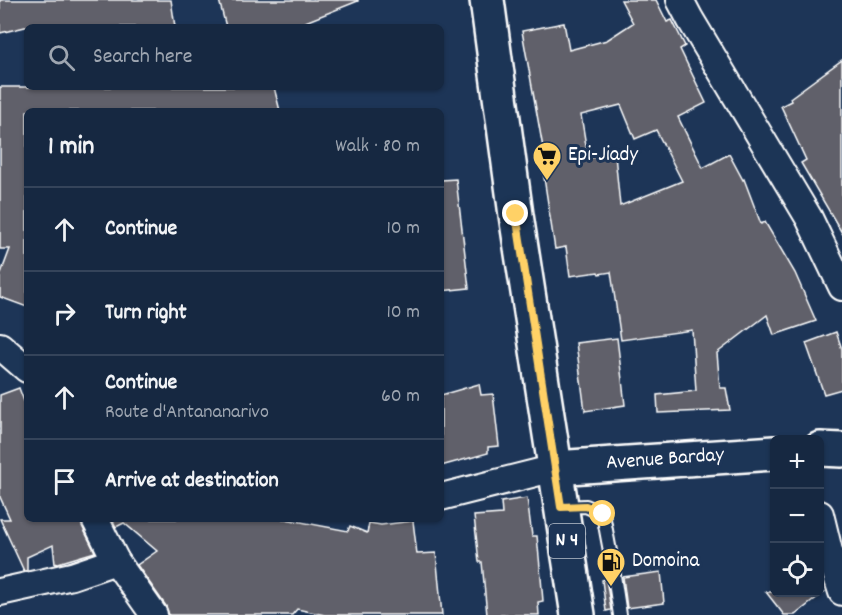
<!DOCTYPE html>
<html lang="en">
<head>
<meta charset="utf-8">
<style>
  body { margin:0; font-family:Dekko,sans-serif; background:#23344c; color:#f1f3f6 }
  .controls { position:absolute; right:18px; bottom:18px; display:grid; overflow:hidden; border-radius:9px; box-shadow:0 2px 4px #0004 }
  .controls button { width:54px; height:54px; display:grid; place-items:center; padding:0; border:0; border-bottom:2px solid #35445a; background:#162841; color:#f1f3f6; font:30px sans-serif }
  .stop { position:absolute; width:18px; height:18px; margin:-14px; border:4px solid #ffd166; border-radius:50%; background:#fff }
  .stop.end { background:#ffd166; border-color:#fff; box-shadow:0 2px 6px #0008 }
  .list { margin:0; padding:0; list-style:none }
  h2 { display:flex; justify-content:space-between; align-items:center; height:78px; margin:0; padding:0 24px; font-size:26px }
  h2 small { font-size:20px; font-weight:400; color:#9ea6b1 }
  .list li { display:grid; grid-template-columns:39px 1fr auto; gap:18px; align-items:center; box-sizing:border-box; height:84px; padding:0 24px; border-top:2px solid #35445a }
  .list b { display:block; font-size:22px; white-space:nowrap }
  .list p { margin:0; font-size:20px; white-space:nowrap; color:#9ea6b1 }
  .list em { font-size:20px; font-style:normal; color:#9ea6b1 }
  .icon { flex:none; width:33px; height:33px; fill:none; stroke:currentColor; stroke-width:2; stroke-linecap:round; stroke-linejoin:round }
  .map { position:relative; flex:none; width:842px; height:615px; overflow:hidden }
  .search { position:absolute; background:#162841; box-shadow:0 2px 4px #0004; left:24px; top:24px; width:420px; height:66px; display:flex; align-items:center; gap:15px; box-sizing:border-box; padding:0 21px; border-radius:9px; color:#9ea6b1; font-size:22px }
  .panel { position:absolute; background:#162841; box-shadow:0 2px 4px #0004; left:24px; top:108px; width:420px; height:414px; border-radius:9px }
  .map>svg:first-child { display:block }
</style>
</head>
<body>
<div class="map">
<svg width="842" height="615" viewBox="0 0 842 615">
  <rect width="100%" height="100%" fill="#1d3557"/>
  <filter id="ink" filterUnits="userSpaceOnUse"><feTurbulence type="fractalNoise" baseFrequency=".0167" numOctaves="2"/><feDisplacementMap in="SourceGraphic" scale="12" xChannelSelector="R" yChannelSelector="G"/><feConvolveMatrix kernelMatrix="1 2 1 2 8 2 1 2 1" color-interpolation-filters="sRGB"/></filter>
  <g filter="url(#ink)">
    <g fill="#60616a" stroke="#fff" stroke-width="1.5" fill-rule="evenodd">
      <path d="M 0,0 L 171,0 L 175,27 L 25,27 L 0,33 Z"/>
      <path d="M 219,0 L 358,0 L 358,1 L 293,27 L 226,27 Z"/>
      <path d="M 621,0 L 656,0 L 667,22 L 672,20 L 685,46 L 680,49 L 706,103 L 678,117 L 703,168 L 729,154 L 743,180 L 744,179 L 761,224 L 765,222 L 795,273 L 816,321 L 774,335 L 767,315 L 717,353 L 720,388 L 726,388 L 730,410 L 658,413 L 657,395 L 696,391 L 692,330 L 621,340 L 611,272 L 599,274 L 598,272 L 570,276 L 566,247 L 555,249 L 543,171 L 547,170 L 522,31 L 564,23 L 569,50 L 607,40 L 633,23 ZM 621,105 L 635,139 L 656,130 L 682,181 L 620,206 L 615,155 L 588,158 L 581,115 Z"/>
      <path d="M 842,60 L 842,233 L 801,163 L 806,160 L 781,106 L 791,101 L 790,98 Z"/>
      <path d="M 0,87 L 274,87 L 280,111 L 27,111 L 27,307 L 0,297 L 0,276 L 10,249 L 0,249 Z"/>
      <path d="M 456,179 L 469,288 L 441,291 L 441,180 Z"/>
      <path d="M 836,332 L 842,349 L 842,389 L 824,394 L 806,343 Z"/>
      <path d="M 617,338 L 625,405 L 585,411 L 576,343 Z"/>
      <path d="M 479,384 L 481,395 L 493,394 L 499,446 L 488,447 L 488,453 L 441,466 L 441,395 Z"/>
      <path d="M 19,388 L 27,409 L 27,519 L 80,519 L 82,526 L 95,552 L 55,564 L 53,545 L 27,557 L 27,571 L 24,571 L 0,519 L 10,519 L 0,497 L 0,395 Z"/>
      <path d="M 527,498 L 532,536 L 537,536 L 541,578 L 543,601 L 538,602 L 539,615 L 487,615 L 482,562 L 479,562 L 474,516 L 502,514 L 501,502 Z"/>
      <path d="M 112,519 L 285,519 L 348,531 L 350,526 L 367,533 L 369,523 L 381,525 L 413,521 L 417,554 L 436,553 L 442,615 L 325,615 L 297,609 L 292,615 L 169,615 L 166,606 L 137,565 L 157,551 L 124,523 L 116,527 Z"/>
      <path d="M 661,572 L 664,603 L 627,608 L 623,577 Z"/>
      <path d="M 606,579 L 611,610 L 606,611 L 602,580 Z"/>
      <path d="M 766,592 L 824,592 L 795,615 L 784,615 Z"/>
    </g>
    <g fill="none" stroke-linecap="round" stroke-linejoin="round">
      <g stroke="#fff" stroke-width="16">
        <path id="service" d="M 562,507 L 586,506 L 603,514 L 612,562 L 620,615"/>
      </g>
      <g stroke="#fff" stroke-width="30">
        <g id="minor">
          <path d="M 680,0 L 690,19 L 809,218 L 842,287"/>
          <path d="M 0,346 L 27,369"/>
          <path d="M 441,497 L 555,468"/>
          <path d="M 820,514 L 829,551 L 842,592"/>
          <path d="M 95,519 L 116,561 L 154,615"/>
          <path d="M 0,592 L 72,576 L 116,561"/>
        </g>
      </g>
      <g stroke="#fff" stroke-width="38">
        <g id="secondary">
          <path d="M 820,449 L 842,450"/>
          <path d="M 555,468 L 774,453"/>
        </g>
      </g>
      <g stroke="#fff" stroke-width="38">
        <path id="primary" d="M 487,0 L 516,215 L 578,615"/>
      </g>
      <use href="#service" stroke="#1d3557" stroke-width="12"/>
      <use href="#minor" stroke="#1d3557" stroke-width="26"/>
      <use href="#secondary" stroke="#1d3557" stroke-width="33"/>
      <use href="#primary" stroke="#1d3557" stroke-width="33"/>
    </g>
  </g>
  <g fill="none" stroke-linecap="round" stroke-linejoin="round" filter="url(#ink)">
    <path stroke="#ffd166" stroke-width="8" d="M 516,214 L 561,507 L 586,506 L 603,514"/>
  </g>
  <defs>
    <g id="supermarket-pin" transform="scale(1.5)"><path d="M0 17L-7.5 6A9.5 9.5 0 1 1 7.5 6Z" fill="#ffd166" stroke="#1d3557"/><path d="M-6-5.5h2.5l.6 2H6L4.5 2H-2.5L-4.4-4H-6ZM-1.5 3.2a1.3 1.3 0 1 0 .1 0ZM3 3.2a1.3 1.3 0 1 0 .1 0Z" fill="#111"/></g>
    <g id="fuel-pin" transform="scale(1.5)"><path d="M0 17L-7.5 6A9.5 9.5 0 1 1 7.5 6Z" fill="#ffd166" stroke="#1d3557"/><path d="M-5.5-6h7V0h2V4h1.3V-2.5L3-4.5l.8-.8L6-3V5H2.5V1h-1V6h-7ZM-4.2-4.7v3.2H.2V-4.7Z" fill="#111"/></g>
  </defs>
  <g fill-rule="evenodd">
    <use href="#supermarket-pin" x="547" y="156"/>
    <use href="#fuel-pin" x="611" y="562"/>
  </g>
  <g text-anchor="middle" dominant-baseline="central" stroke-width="6" stroke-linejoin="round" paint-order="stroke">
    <rect fill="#1d3557" stroke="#bbc2cd" stroke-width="1.5" x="549" y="524" width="36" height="34" rx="4.5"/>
    <g font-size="20" font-weight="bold" fill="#fff">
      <text x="567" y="541">N 4</text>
    </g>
    <g font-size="21" fill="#fff" stroke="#1d3557" text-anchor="start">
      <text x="568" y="156">Epi-Jiady</text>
      <text x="632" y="562">Domoina</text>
    </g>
    <g font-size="21" fill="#fff" stroke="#1d3557">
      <text transform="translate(665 460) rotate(-4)">Avenue Barday</text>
    </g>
  </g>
</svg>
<div class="controls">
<button>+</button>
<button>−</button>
<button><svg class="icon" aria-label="locate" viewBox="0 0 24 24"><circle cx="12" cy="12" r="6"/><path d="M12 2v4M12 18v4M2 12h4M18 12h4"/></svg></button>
</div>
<div class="stop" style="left:603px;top:514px"></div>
<div class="stop end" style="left:516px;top:214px"></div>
<div class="search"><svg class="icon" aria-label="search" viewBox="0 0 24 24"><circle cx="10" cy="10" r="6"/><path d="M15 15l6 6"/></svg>Search here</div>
<section class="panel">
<h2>1 min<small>Walk · 80 m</small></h2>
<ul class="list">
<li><svg class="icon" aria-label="ahead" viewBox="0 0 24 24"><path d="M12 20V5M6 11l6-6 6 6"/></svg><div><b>Continue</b></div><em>10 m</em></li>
<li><svg class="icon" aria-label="right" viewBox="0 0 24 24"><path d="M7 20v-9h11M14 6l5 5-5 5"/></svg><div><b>Turn right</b></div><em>10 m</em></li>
<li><svg class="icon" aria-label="ahead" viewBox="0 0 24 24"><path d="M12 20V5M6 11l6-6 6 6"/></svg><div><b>Continue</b><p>Route d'Antananarivo</p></div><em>60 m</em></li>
<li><svg class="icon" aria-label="arrive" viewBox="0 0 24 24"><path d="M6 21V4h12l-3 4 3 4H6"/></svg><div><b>Arrive at destination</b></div></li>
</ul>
</section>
</div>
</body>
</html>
